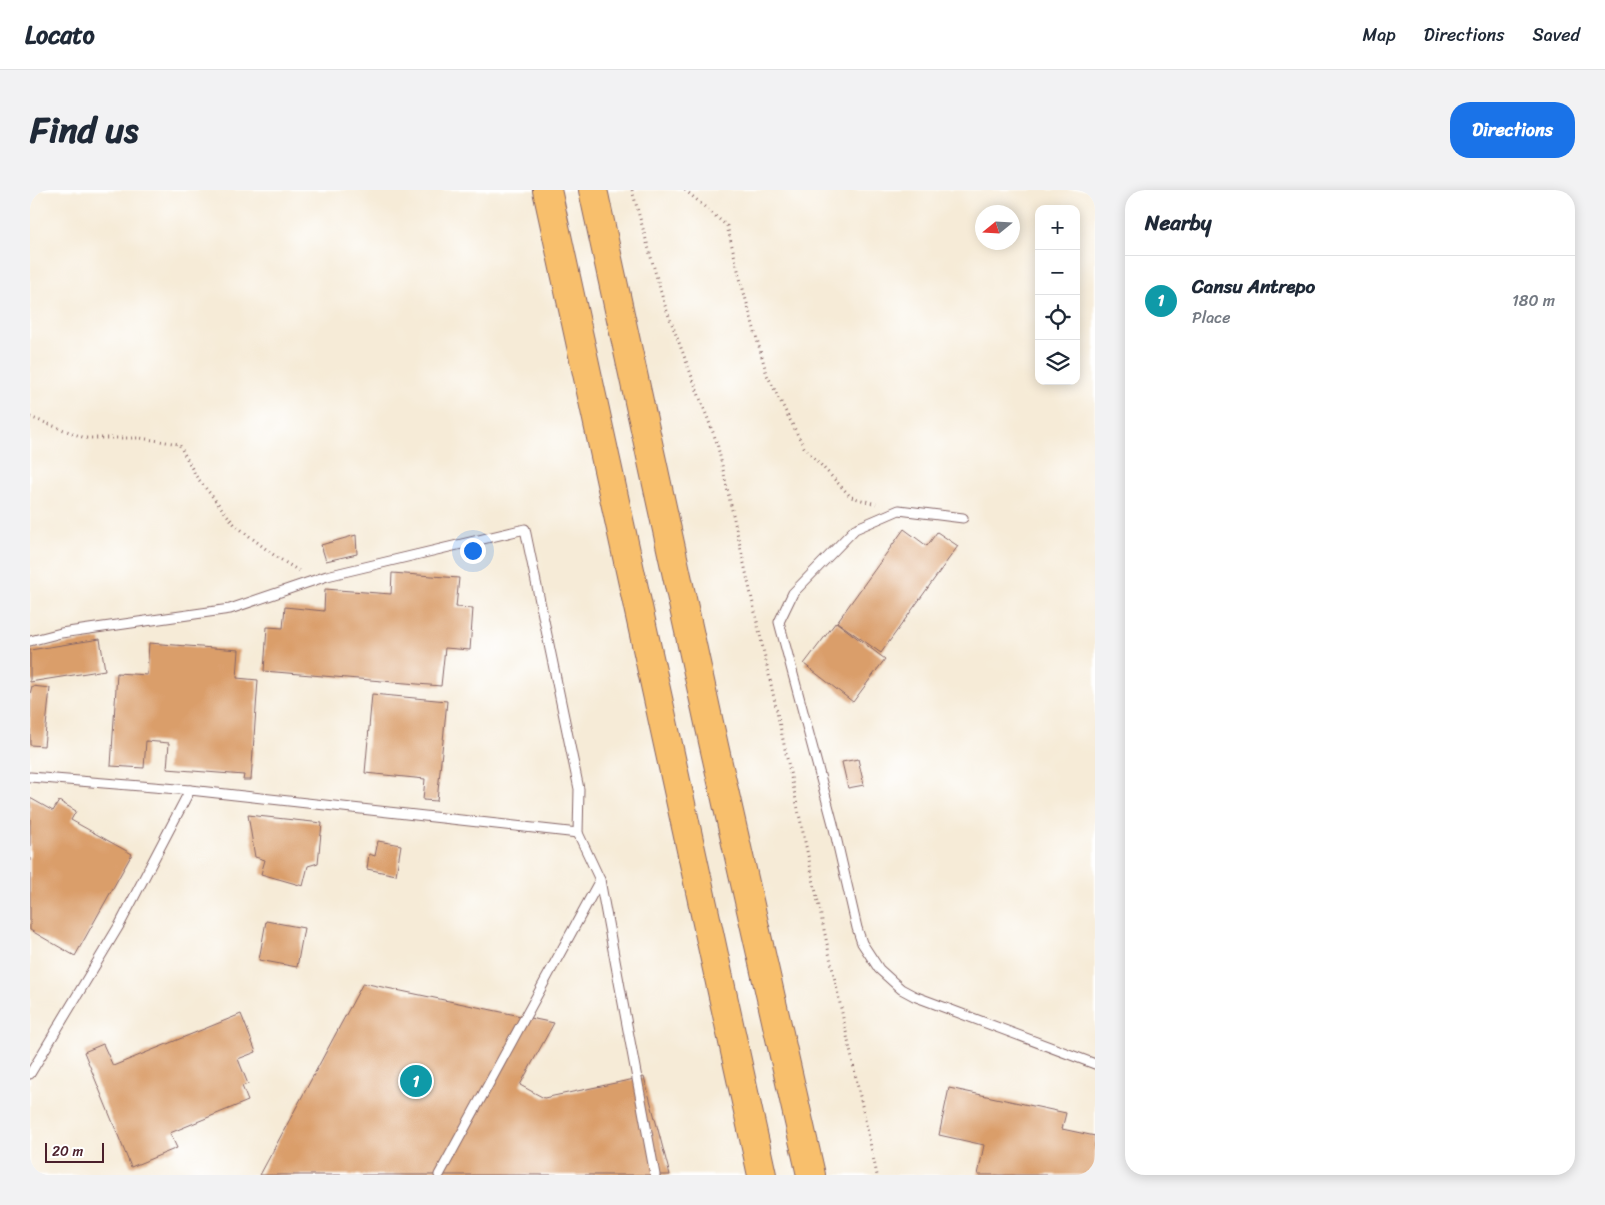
<!DOCTYPE html>
<html lang="en">
<head>
<meta charset="utf-8">
<style>
  body { margin:0; font-family:Sriracha,sans-serif; background:#f2f2f3; color:#1f2937 }
  .controls { position:absolute; right:15px; top:15px; display:grid; overflow:hidden; border-radius:10px; box-shadow:0 2px 12px #0003 }
  .controls button { width:45px; height:45px; display:grid; place-items:center; padding:0; border:0; border-bottom:1px solid #e0e1e3; background:#fff; color:#1f2937; font:25px sans-serif }
  .compass { position:absolute; left:945px; top:15px; width:45px; height:45px; border-radius:50%; background:#fff; box-shadow:0 2px 12px #0003; rotate:252deg }
  .scale { position:absolute; left:15px; bottom:12px; width:59px; box-sizing:border-box; padding-left:5px; border:2px solid #4a1f2b; border-top:0; font-size:14px; line-height:18px; white-space:nowrap; color:#4a1f2b; -webkit-text-stroke:4px #fff; paint-order:stroke }
  .you { position:absolute; left:442px; top:360px; width:18px; height:18px; margin:-12px; border:4px solid #fff; border-radius:50%; background:#1a73e8; box-shadow:0 0 0 8px #1a73e833 }
  .badge { display:grid; place-items:center; width:32px; height:32px; border-radius:50%; background:#1a73e8; color:#fff; font-size:16px; font-weight:700 }
  .pin { position:absolute; translate:-50% -50%; border:2px solid #fff; box-shadow:0 1px 5px #0006 }
  .list { margin:0; padding:0; list-style:none }
  h2 { display:flex; justify-content:space-between; align-items:center; height:65px; margin:0; padding:0 20px; font-size:21px }
  h2 small { font-size:16px; font-weight:400; color:#747a83 }
  .list li { display:grid; grid-template-columns:32px 1fr auto; gap:15px; align-items:center; box-sizing:border-box; height:90px; padding:0 20px; border-top:1px solid #e0e1e3 }
  .list b { display:block; font-size:19px; white-space:nowrap }
  .list p { margin:0; font-size:16px; white-space:nowrap; color:#747a83 }
  .list em { font-size:16px; font-style:normal; color:#747a83 }
  .icon { flex:none; width:28px; height:28px; fill:none; stroke:currentColor; stroke-width:2; stroke-linecap:round; stroke-linejoin:round }
  .map { position:relative; flex:none; width:1065px; height:985px; overflow:hidden; border-radius:20px }
  header { display:flex; align-items:center; gap:30px; box-sizing:border-box; height:70px; padding:0 25px; background:#fff; border-bottom:1px solid #e0e1e3 }
  header strong { font-size:24px }
  nav { display:flex; gap:28px; margin-inline-start:auto; font-size:18px }
  .intro { display:flex; align-items:center; justify-content:space-between; box-sizing:border-box; height:120px; padding:0 30px }
  h1 { margin:0; font-size:35px }
  .button { padding:12px 22px; border-radius:20px; background:#1a73e8; color:#fff; font-size:18px; font-weight:700 }
  main { display:flex; gap:30px; padding:0 30px }
  aside { flex:1; background:#fff; border-radius:20px; box-shadow:0 2px 12px #0003 }
  .map>svg:first-child { display:block }
</style>
</head>
<body>
<header>
<strong>Locato</strong>
<nav><a>Map</a><a>Directions</a><a>Saved</a></nav>
</header>
<div class="intro"><h1>Find us</h1><a class="button">Directions</a></div>
<main>
<div class="map">
<svg width="1065" height="985" viewBox="0 0 1065 985">
  <rect width="100%" height="100%" fill="#fff"/>
  <filter id="ink" filterUnits="userSpaceOnUse"><feTurbulence type="fractalNoise" baseFrequency=".02" numOctaves="2"/><feDisplacementMap in="SourceGraphic" scale="10" xChannelSelector="R" yChannelSelector="G"/><feConvolveMatrix kernelMatrix="1 2 1 2 8 2 1 2 1" color-interpolation-filters="sRGB"/></filter>
  <filter id="wash" filterUnits="userSpaceOnUse"><feTurbulence type="fractalNoise" baseFrequency=".0096" numOctaves="4" result="noise"/><feDisplacementMap in="SourceGraphic" scale="20" xChannelSelector="R" yChannelSelector="G"/><feGaussianBlur stdDeviation="1.12" result="paint"/><feColorMatrix in="noise" values="0 0 0 0 0 0 0 0 0 0 0 0 0 0 0 0 0 1.4 0 .05"/><feComposite in="paint" operator="in"/></filter>
  <g filter="url(#wash)">
    <rect width="100%" height="100%" fill="#f6ebd7"/>
    <g id="blocks">
      <g fill="#da9e6b">
        <path d="M 874,339 L 897,356 L 907,342 L 928,356 L 851,463 L 807,432 Z"/>
        <path d="M 326,345 L 327,364 L 296,371 L 291,355 Z"/>
        <path d="M 362,383 L 429,388 L 426,417 L 443,418 L 440,460 L 415,458 L 411,496 L 234,481 L 237,437 L 253,438 L 255,417 L 294,421 L 295,399 L 361,404 Z"/>
        <path d="M 806,432 L 855,469 L 823,512 L 774,474 Z"/>
        <path d="M 70,449 L 75,480 L 0,492 L 0,460 Z"/>
        <path d="M 119,453 L 209,460 L 207,488 L 228,490 L 221,590 L 213,590 L 214,585 L 137,579 L 139,553 L 116,551 L 114,578 L 81,576 L 87,483 L 117,485 Z"/>
        <path d="M 2,496 L 20,498 L 14,556 L 0,555 L 0,504 Z"/>
        <path d="M 342,504 L 417,511 L 407,611 L 393,610 L 395,589 L 335,583 Z"/>
        <path d="M 828,569 L 834,595 L 818,598 L 812,572 Z"/>
        <path d="M 0,608 L 23,621 L 29,611 L 46,621 L 41,630 L 102,664 L 45,766 L 0,740 Z"/>
        <path d="M 218,625 L 292,633 L 288,673 L 278,676 L 273,696 L 231,684 L 235,670 L 225,667 Z"/>
        <path d="M 348,651 L 371,655 L 366,685 L 337,679 L 339,664 L 345,666 Z"/>
        <path d="M 236,731 L 274,738 L 267,777 L 229,770 Z"/>
        <path d="M 333,793 L 524,833 L 490,895 L 514,908 L 614,887 L 640,985 L 230,985 Z"/>
        <path d="M 211,824 L 226,862 L 208,869 L 218,894 L 212,896 L 218,911 L 140,943 L 147,958 L 101,977 L 54,862 L 73,854 L 83,876 Z"/>
        <path d="M 919,898 L 1036,923 L 1032,939 L 1065,946 L 1065,985 L 948,985 L 954,955 L 909,945 Z"/>
      </g>
    </g>
  </g>
  <g filter="url(#ink)">
    <use href="#blocks" fill-opacity="0" stroke="#866667" stroke-width="1"/>
    <g fill="none" stroke-linecap="round" stroke-linejoin="round">
      <g stroke="#866667" stroke-width="11">
        <g id="lane">
          <path d="M 933,328 L 869,320 L 825,339 L 763,403 L 749,432 L 803,634 L 827,738 L 832,753 L 849,779 L 871,799 L 884,806 L 1065,874"/>
          <path d="M 0,451 L 31,443 L 200,419 L 297,386 L 495,339 L 549,599 L 548,643 L 570,690 L 625,985"/>
          <path d="M 0,587 L 160,600"/>
          <path d="M 0,884 L 90,734 L 160,600 L 548,643"/>
          <path d="M 409,985 L 570,690"/>
        </g>
      </g>
      <g stroke="#866667" stroke-width="30">
        <g id="highway">
          <path d="M 517,0 L 732,985"/>
          <path d="M 563,0 L 684,556 L 781,985"/>
        </g>
      </g>
      <g stroke="#866667" stroke-width="3" stroke-dasharray="1 4" stroke-linecap="butt">
        <path d="M 602,0 L 634,113 L 687,253 L 739,485 L 847,985"/>
        <path d="M 655,0 L 697,36 L 711,92 L 737,185 L 774,257 L 821,307 L 846,314"/>
        <path d="M 0,227 L 55,248 L 110,248 L 149,254 L 166,286 L 205,335 L 245,366 L 269,381"/>
      </g>
      <use href="#lane" stroke="#fff" stroke-width="9"/>
      <use href="#highway" stroke="#f8bf6c" stroke-width="28"/>
    </g>
  </g>
</svg>
<div class="controls">
<button>+</button>
<button>−</button>
<button><svg class="icon" aria-label="locate" viewBox="0 0 24 24"><circle cx="12" cy="12" r="6"/><path d="M12 2v4M12 18v4M2 12h4M18 12h4"/></svg></button>
<button><svg class="icon" aria-label="layers" viewBox="0 0 24 24"><path d="M12 4l9 5-9 5-9-5zM3 14l9 5 9-5"/></svg></button>
</div>
<svg class="compass" viewBox="-18 -18 36 36"><path d="M0-13l5 13h-10z" fill="#e53935"/><path d="M0 13l5-13h-10z" fill="#747a83"/></svg>
<div class="scale">20 m</div>
<div class="you"></div>
<div class="pin badge" style="left:386px;top:891px;background:#0f9aa8">1</div>
</div>
<aside>
<h2>Nearby<small></small></h2>
<ul class="list">
<li><span class="badge" style="background:#0f9aa8">1</span><div><b>Cansu Antrepo</b><p>Place</p></div><em>180 m</em></li>
</ul>
</aside>
</main>
</body>
</html>
